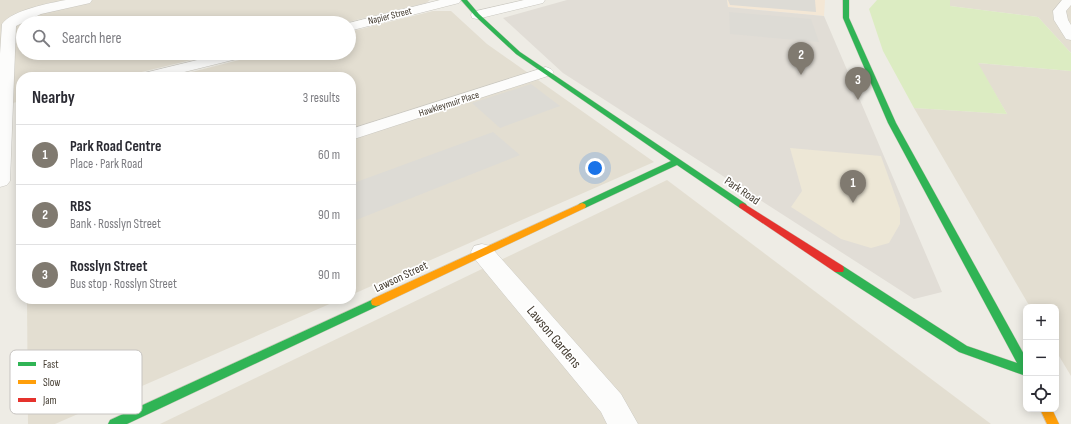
<!DOCTYPE html>
<html lang="en">
<head>
<meta charset="utf-8">
<style>
  body { margin:0; font-family:"Sofia Sans Condensed",sans-serif; background:#f2f2f3; color:#2b2b33 }
  .controls { position:absolute; right:12px; bottom:12px; display:grid; overflow:hidden; border-radius:8px; box-shadow:0 2px 10px #0003 }
  .controls button { width:36px; height:36px; display:grid; place-items:center; padding:0; border:0; border-bottom:1px solid #e1e1e2; background:#fff; color:#2b2b33; font:20px sans-serif }
  .you { position:absolute; left:595px; top:168px; width:14px; height:14px; margin:-10px; border:3px solid #fff; border-radius:50%; background:#1a73e8; box-shadow:0 0 0 6px #1a73e833 }
  .badge { display:grid; place-items:center; width:26px; height:26px; border-radius:50%; background:#807a70; color:#fff; font-size:13px; font-weight:700 }
  .pin { position:absolute; translate:-50% -33px; filter:drop-shadow(0 1px 2px #0008) }
  .pin::after { content:''; position:absolute; top:21px; width:14px; height:12px; background:inherit; clip-path:polygon(0 0,100% 0,50% 100%) }
  .list { margin:0; padding:0; list-style:none }
  h2 { display:flex; justify-content:space-between; align-items:center; height:52px; margin:0; padding:0 16px; font-size:17px }
  h2 small { font-size:13px; font-weight:400; color:#7c7c81 }
  .list li { display:grid; grid-template-columns:26px 1fr auto; gap:12px; align-items:center; box-sizing:border-box; height:60px; padding:0 16px; border-top:1px solid #e1e1e2 }
  .list b { display:block; font-size:15px; white-space:nowrap }
  .list p { margin:0; font-size:13px; white-space:nowrap; color:#7c7c81 }
  .list em { font-size:13px; font-style:normal; color:#7c7c81 }
  .icon { flex:none; width:22px; height:22px; fill:none; stroke:currentColor; stroke-width:2; stroke-linecap:round; stroke-linejoin:round }
  .map { position:relative; flex:none; width:1071px; height:424px; overflow:hidden }
  .search { position:absolute; background:#fff; box-shadow:0 2px 10px #0003; left:16px; top:16px; width:340px; height:44px; display:flex; align-items:center; gap:10px; box-sizing:border-box; padding:0 14px; border-radius:22px; color:#7c7c81; font-size:15px }
  .panel { position:absolute; background:#fff; box-shadow:0 2px 10px #0003; left:16px; top:72px; width:340px; height:232px; border-radius:16px }
  .map>svg:first-child { display:block }
</style>
</head>
<body>
<div class="map">
<svg width="1071" height="424" viewBox="0 0 1071 424">
  <rect width="100%" height="100%" fill="#eeece5"/>
  <g fill="#e3ded1">
    <path d="M 0,0 L 430,0 L 426,3 L 344,23 L 23,23 L 23,53 L 220,53 L 121,77 L 21,77 L 21,101 L 0,106 Z"/>
    <path d="M 950,0 L 1071,0 L 1071,53 L 1038,17 L 950,6 Z"/>
    <path d="M 433,11 L 451,11 L 487,44 L 654,162 L 351,295 L 351,77 L 172,77 L 267,53 L 349,53 L 349,32 Z"/>
    <path d="M 977,63 L 1071,71 L 1071,376 L 1056,351 L 1056,307 L 1030,307 L 914,108 L 1007,114 Z"/>
    <path d="M 667,180 L 991,424 L 160,424 Z"/>
    <path d="M 27,299 L 341,299 L 55,424 L 28,424 Z"/>
  </g>
  <path fill="#f4e7d5" d="M 727,0 L 825,0 L 824,16 L 728,7 Z"/>
  <path fill="#e1ddd6" d="M 567,0 L 727,0 L 728,7 L 824,16 L 942,292 L 914,299 L 563,73 L 503,18 Z"/>
  <path fill="#ede7d6" d="M 790,148 L 881,156 L 900,209 L 900,224 L 889,243 L 871,248 L 841,239 L 791,207 L 802,191 Z"/>
  <path fill="#dcecc2" d="M 877,0 L 950,0 L 950,6 L 1038,17 L 1071,53 L 1071,71 L 978,63 L 1007,114 L 914,108 L 883,51 L 869,9 Z"/>
  <g fill="#dddbd5">
    <path d="M 728,0 L 815,0 L 816,12 L 730,5 Z"/>
    <path d="M 729,12 L 811,19 L 819,42 L 730,34 Z"/>
    <path d="M 531,84 L 560,106 L 500,128 L 472,103 Z"/>
    <path d="M 493,132 L 520,155 L 351,222 L 351,184 Z"/>
  </g>
  <g fill="none" stroke-linecap="round" stroke-linejoin="round">
    <g stroke="#cac8c1" stroke-width="1">
      <g id="street">
        <path d="M 66,0 L 92,0 L 90,3 L 41,14 L 16,26 L 10,181 L 7,185 L 0,187 L 0,54 L 2,24 C 12,10 50,3 66,0 Z"/>
        <path d="M 440,0 L 461,0 L 459,3 L 349,31 L 349,23 Z"/>
        <path d="M 524,0 L 545,0 L 543,3 L 477,19 L 472,18 L 471,15 L 472,12 Z"/>
        <path d="M 1062,0 L 1071,0 L 1071,5 L 1066,11 L 1068,20 L 1071,25 L 1071,40 L 1066,39 L 1054,20 L 1053,11 Z"/>
        <path d="M 226,53 L 251,53 L 249,56 L 164,77 L 137,77 L 140,74 Z"/>
        <path d="M 546,67 L 551,69 L 554,72 L 551,75 L 351,140 L 351,129 Z"/>
        <path d="M 482,244 L 490,246 L 621,394 L 638,424 L 607,424 L 601,412 L 474,258 L 471,252 L 474,246 Z"/>
      </g>
    </g>
    <g stroke="#cfcabc" stroke-width="1">
      <g id="fast">
        <path d="M 461,0 L 467,0 L 479,14 L 520,52 L 746,204 L 747,206 L 746,208 L 740,208 L 677,165 L 585,208 L 579,208 L 578,206 L 579,204 L 671,161 L 516,54 L 475,16 Z"/>
        <path d="M 843,0 L 849,0 L 849,18 L 896,123 L 1026,358 L 1026,376 L 959,352 L 835,272 L 834,269 L 835,266 L 843,266 L 967,346 L 1017,363 L 888,123 L 843,18 Z"/>
        <path d="M 376,298 L 380,299 L 381,302 L 380,305 L 127,424 L 108,424 L 110,420 Z"/>
      </g>
    </g>
    <g stroke="#cfcabc" stroke-width="1">
      <g id="slow">
        <path d="M 582,203 L 585,204 L 586,206 L 585,208 L 380,305 L 376,306 L 372,305 L 371,302 L 372,299 Z"/>
        <path d="M 1040,409 L 1052,409 L 1059,424 L 1047,424 Z"/>
      </g>
    </g>
    <g stroke="#cfcabc" stroke-width="1">
      <path id="jam" d="M 743,203 L 843,266 L 844,269 L 843,272 L 835,272 L 740,208 L 739,206 L 740,204 Z"/>
    </g>
    <use href="#street" fill="#fcfcfb" fill-rule="evenodd"/>
    <use href="#fast" fill="#30b455" fill-rule="evenodd"/>
    <use href="#slow" fill="#ff9f0a" fill-rule="evenodd"/>
    <use href="#jam" fill="#e5322d" fill-rule="evenodd"/>
  </g>
  <g text-anchor="middle" dominant-baseline="central" stroke-width="3.5" stroke-linejoin="round" paint-order="stroke">
    <g font-size="10" fill="#443c31" stroke="#fff">
      <text transform="translate(390 16) rotate(-14)">Napier Street</text>
      <text transform="translate(449 104) rotate(-18)">Hawkleymuir Place</text>
    </g>
    <g font-size="12" fill="#443c31" stroke="#fff">
      <text transform="translate(742 191) rotate(34)">Park Road</text>
      <text transform="translate(401 277) rotate(-25)">Lawson Street</text>
    </g>
    <g font-size="14" fill="#443c31" stroke="#fff">
      <text transform="translate(554 337) rotate(50)">Lawson Gardens</text>
    </g>
  </g>
  <rect x="10" y="350" width="132" height="64" rx="6" fill="#fff" stroke="#c7c4c1" stroke-width="1"/>
  <rect x="18" y="362" width="18" height="4" fill="#30b455"/>
  <rect x="18" y="380" width="18" height="4" fill="#ff9f0a"/>
  <rect x="18" y="398" width="18" height="4" fill="#e5322d"/>
  <g font-size="11" fill="#443c31">
    <text x="43" y="368">Fast</text>
    <text x="43" y="386">Slow</text>
    <text x="43" y="404">Jam</text>
  </g>
</svg>
<div class="controls">
<button>+</button>
<button>−</button>
<button><svg class="icon" aria-label="locate" viewBox="0 0 24 24"><circle cx="12" cy="12" r="6"/><path d="M12 2v4M12 18v4M2 12h4M18 12h4"/></svg></button>
</div>
<div class="you"></div>
<div class="pin badge" style="left:853px;top:203px">1</div>
<div class="pin badge" style="left:801px;top:75px">2</div>
<div class="pin badge" style="left:858px;top:100px">3</div>
<div class="search"><svg class="icon" aria-label="search" viewBox="0 0 24 24"><circle cx="10" cy="10" r="6"/><path d="M15 15l6 6"/></svg>Search here</div>
<section class="panel">
<h2>Nearby<small>3 results</small></h2>
<ul class="list">
<li><span class="badge">1</span><div><b>Park Road Centre</b><p>Place · Park Road</p></div><em>60 m</em></li>
<li><span class="badge">2</span><div><b>RBS</b><p>Bank · Rosslyn Street</p></div><em>90 m</em></li>
<li><span class="badge">3</span><div><b>Rosslyn Street</b><p>Bus stop · Rosslyn Street</p></div><em>90 m</em></li>
</ul>
</section>
</div>
</body>
</html>
